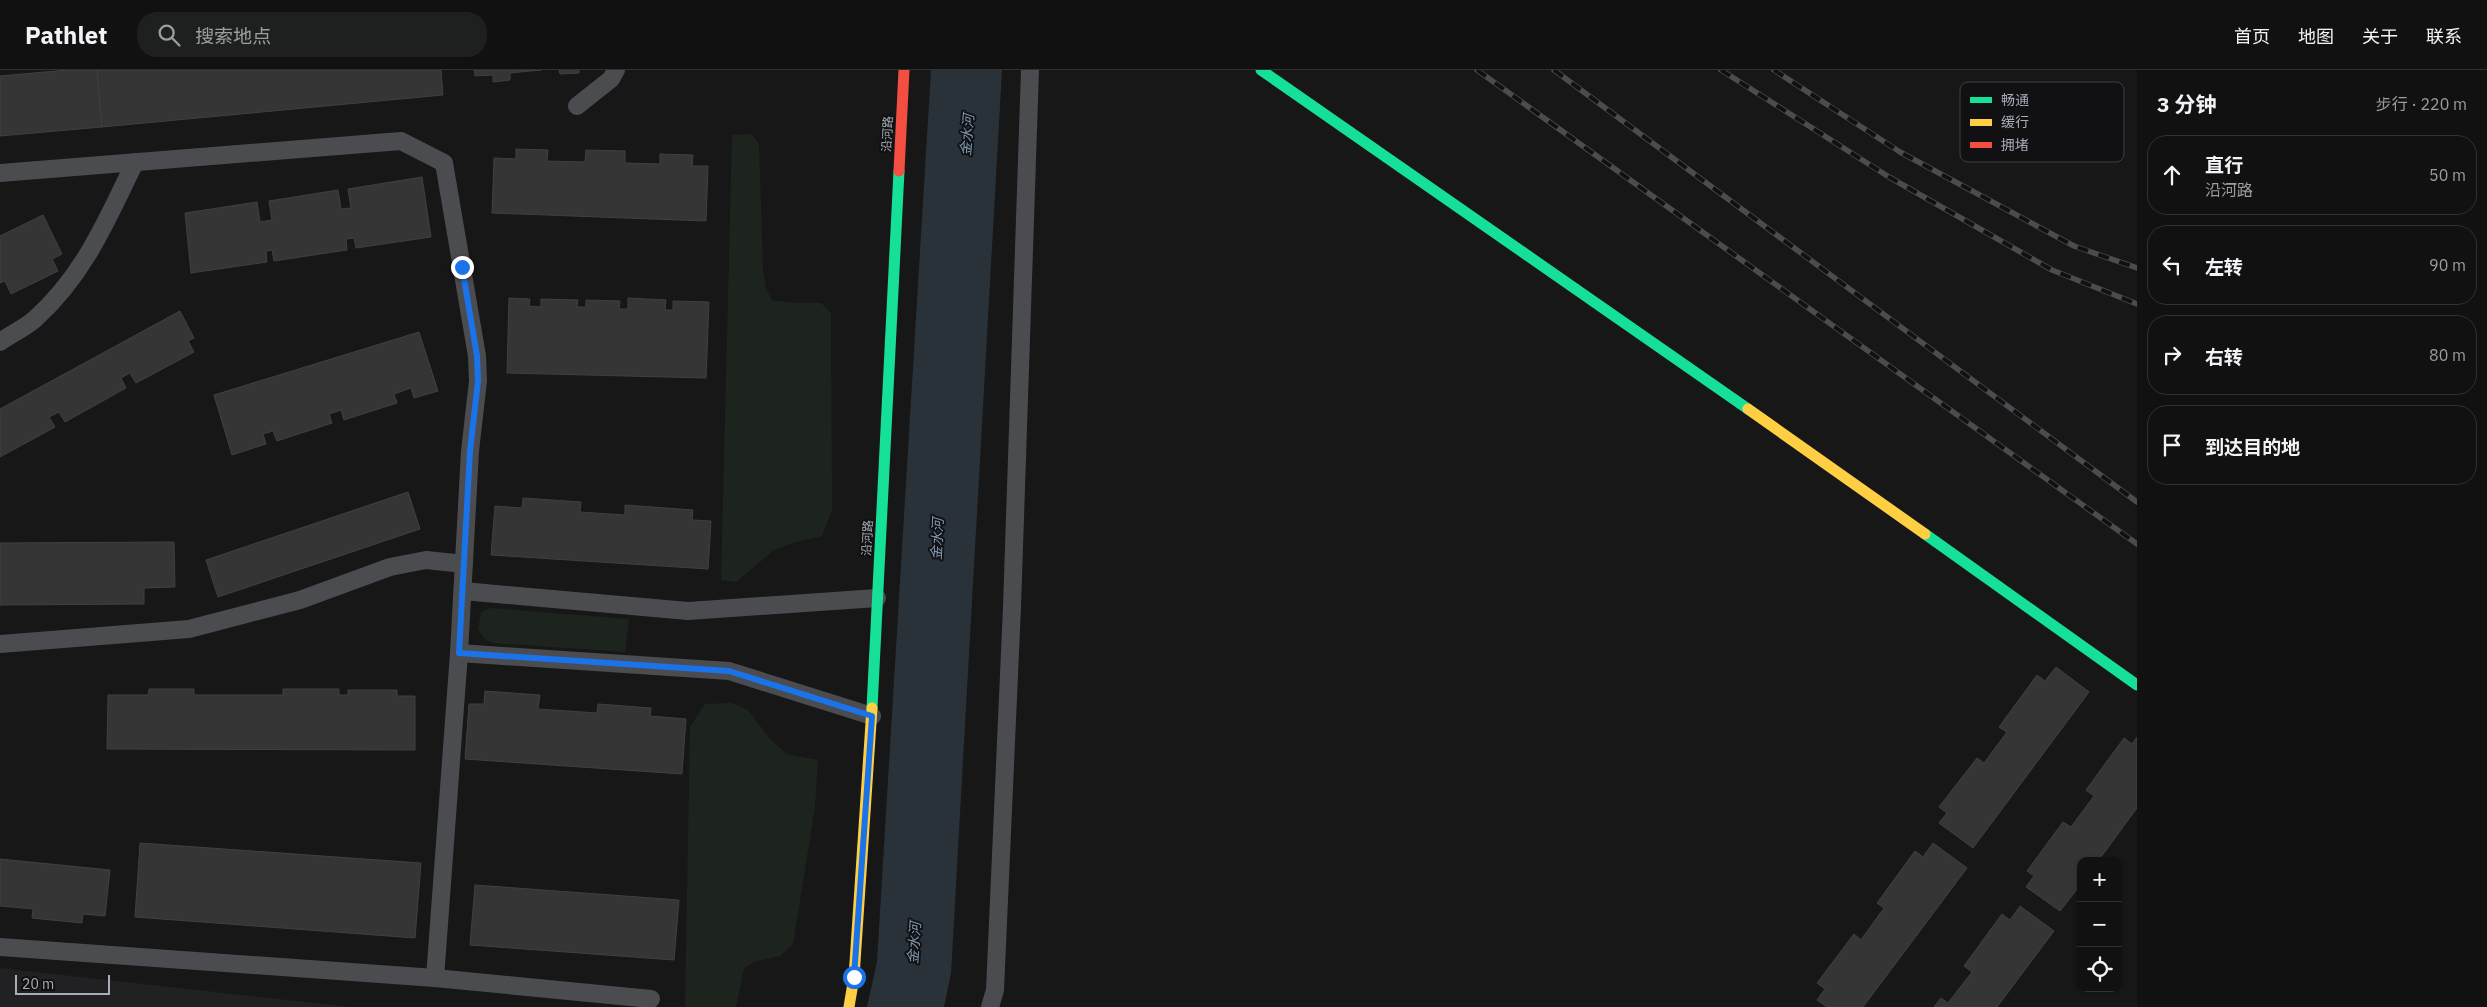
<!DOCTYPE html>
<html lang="zh">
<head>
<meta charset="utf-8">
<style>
  body { margin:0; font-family:"IBM Plex Sans","Noto Sans SC",sans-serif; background:#1e1f1f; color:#f1f3f6 }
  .controls { position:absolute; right:15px; bottom:15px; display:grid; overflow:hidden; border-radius:10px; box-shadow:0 1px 4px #0004 }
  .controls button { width:45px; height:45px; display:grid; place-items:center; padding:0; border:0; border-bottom:1px solid #303131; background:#111; color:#f1f3f6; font:25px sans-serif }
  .scale { position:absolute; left:15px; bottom:12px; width:95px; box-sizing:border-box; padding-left:5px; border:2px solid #a8adb8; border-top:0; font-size:14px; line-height:18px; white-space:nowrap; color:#a8adb8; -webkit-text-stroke:4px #111113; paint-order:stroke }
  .stop { position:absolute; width:15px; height:15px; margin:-11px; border:4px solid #1a73e8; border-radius:50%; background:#fff }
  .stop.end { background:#1a73e8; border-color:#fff; box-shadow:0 1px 5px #0008 }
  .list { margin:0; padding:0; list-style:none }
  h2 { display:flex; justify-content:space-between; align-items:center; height:65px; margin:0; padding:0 20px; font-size:21px }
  h2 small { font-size:16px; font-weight:400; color:#9c9d9f }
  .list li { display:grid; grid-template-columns:32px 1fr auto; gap:15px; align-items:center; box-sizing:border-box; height:80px; margin:0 10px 10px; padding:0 10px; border:1px solid #303131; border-radius:20px }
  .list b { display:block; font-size:19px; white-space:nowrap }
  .list p { margin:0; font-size:16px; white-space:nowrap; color:#9c9d9f }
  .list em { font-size:16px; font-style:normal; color:#9c9d9f }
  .icon { flex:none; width:28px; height:28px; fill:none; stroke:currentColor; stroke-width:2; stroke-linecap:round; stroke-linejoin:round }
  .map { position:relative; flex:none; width:2137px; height:937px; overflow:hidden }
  header { display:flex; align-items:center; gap:30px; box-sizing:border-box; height:70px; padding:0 25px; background:#111; border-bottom:1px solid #303131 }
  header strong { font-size:24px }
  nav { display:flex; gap:28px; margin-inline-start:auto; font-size:18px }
  .search { width:350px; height:45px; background:#1e1f1f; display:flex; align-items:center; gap:12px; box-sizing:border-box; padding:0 18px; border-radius:20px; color:#9c9d9f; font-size:19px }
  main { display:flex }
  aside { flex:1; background:#111 }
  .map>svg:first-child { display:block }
</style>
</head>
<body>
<header>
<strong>Pathlet</strong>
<div class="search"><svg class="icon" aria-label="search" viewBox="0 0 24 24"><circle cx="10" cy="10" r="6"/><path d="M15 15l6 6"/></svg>搜索地点</div>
<nav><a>首页</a><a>地图</a><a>关于</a><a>联系</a></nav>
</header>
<main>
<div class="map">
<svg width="2137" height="937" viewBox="0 0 2137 937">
  <rect width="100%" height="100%" fill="#171717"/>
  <path fill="#212123" d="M 0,898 L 351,937 L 0,937 Z"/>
  <g fill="#1d241e">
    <path d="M 752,64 L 759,74 L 763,200 L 766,219 L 772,230 L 793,233 L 821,233 L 831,243 L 832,440 L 822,466 L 792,473 L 774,480 L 736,512 L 721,510 L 732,65 Z"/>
    <path d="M 490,538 L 629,549 L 625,582 L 492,573 L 484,568 L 478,559 L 481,542 Z"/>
    <path d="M 732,633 L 748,640 L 770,669 L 787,684 L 818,690 L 815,737 L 793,874 L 780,886 L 757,891 L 744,898 L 736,937 L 685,937 L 690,657 L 705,634 Z"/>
  </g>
  <path fill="#2a3239" d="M 931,0 L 1002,0 L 951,903 L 944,937 L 867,937 L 877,892 Z"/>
  <g fill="#353536" stroke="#3f4043">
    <path d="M 68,0 L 97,0 L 102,57 L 0,66 L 0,6 Z"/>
    <path d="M 97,0 L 441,0 L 443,25 L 102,57 Z"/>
    <path d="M 474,0 L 541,0 L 510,3 L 510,10 L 493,12 L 493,5 L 475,6 Z"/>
    <path d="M 559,0 L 579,0 L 579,3 L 560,4 Z"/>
    <path d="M 516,79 L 548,80 L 547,91 L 585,92 L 586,80 L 625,81 L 625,93 L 660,94 L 660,84 L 693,85 L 692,96 L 708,96 L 706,151 L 492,143 L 494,88 L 516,89 Z"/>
    <path d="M 422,107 L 431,167 L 356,178 L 354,168 L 346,169 L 347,180 L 274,191 L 272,180 L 266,181 L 267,192 L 191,203 L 185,143 L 257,132 L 260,152 L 272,150 L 269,131 L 338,120 L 341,139 L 351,138 L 348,119 Z"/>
    <path d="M 43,145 L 62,184 L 52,189 L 58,201 L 11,224 L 5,211 L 0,213 L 0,166 Z"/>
    <path d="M 509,228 L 530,229 L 529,236 L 541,237 L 541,229 L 578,230 L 577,237 L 586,237 L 586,230 L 620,231 L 619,239 L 628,239 L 628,228 L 666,230 L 665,240 L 673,240 L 673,231 L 709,232 L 706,308 L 507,303 Z"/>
    <path d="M 180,241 L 194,268 L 188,271 L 194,282 L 136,313 L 130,303 L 121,308 L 126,318 L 65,352 L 59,342 L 49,347 L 55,357 L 0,387 L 0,339 Z"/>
    <path d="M 419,262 L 438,321 L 414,328 L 411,318 L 394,324 L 397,333 L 344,350 L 341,340 L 329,344 L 332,353 L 277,371 L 273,361 L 263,364 L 266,374 L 232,385 L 214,325 Z"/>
    <path d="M 408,422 L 420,459 L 218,527 L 206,490 Z"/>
    <path d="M 523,428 L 581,432 L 580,442 L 625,445 L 625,435 L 693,440 L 692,450 L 711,451 L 708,499 L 491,485 L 495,436 L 522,438 Z"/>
    <path d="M 174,472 L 175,517 L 144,518 L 144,534 L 0,535 L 0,473 Z"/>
    <path d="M 2056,597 L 2089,622 L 1973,778 L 1939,753 L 1947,743 L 1939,737 L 1977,688 L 1984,693 L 2007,662 L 1999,657 L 2037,605 L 2045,611 Z"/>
    <path d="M 149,619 L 194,619 L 194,625 L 283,625 L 283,619 L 339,619 L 339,625 L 348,625 L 348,620 L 397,620 L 397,626 L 415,626 L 415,680 L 107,679 L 108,625 L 148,625 Z"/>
    <path d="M 485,621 L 540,625 L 538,639 L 597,643 L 598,634 L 651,638 L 650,646 L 686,649 L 682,704 L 465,689 L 469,634 L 484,634 Z"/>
    <path d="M 2137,667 L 2137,738 L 2098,791 L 2081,791 L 2081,814 L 2060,841 L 2026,817 L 2034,806 L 2027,801 L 2063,752 L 2071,757 L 2094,726 L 2086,720 L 2124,668 L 2132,674 Z"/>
    <path d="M 140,773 L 421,793 L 415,868 L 135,847 Z"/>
    <path d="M 1933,773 L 1967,798 L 1863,937 L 1827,937 L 1817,930 L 1825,919 L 1817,913 L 1854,864 L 1861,870 L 1884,838 L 1877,833 L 1915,781 L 1923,787 Z"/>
    <path d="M 0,789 L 110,800 L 105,846 L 83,844 L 82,853 L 32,848 L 33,839 L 0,836 Z"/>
    <path d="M 475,815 L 679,830 L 674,890 L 470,875 Z"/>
    <path d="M 2020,836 L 2054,861 L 1997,937 L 1934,937 L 1941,928 L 1948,933 L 1972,902 L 1964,896 L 2002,844 L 2010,850 Z"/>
  </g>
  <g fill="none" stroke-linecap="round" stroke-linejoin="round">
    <g stroke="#4b4c50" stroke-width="18">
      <path d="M 577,36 L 611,9 L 616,0"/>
      <path d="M 0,103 L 401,71 L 444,93 L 477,286 L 478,311 L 470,381 L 459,583 L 435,908"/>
      <path d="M 0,272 C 11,264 25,258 35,249 C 84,205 107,150 135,92"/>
      <path d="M 463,521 L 688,541 L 877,528"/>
      <path d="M 0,574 L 189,559 L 300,530 L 390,497 L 426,490 L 464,494"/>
      <path d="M 459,583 L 729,601 L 872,646"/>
      <path d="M 0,877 L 435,908 L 651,929"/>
      <path d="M 990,937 L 995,920 L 1012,537 L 1030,0"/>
    </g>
    <g stroke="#16e098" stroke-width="11">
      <path d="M 1261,0 L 1748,339"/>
      <path d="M 1925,464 L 2137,615"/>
      <path d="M 872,638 L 899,101"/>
    </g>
    <g stroke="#ffcf43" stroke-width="11">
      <path d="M 1748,339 L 1925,464"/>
      <path d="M 849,937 L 854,907 L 872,638"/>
    </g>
    <path stroke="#f24e42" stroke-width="11" d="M 899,101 L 904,0"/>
    <g stroke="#4b4c4f" stroke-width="5.5">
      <g id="rail">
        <path d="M 1477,0 L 2137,474"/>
        <path d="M 1554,0 L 2137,432"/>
        <path d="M 1721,0 L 1889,107 L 2052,200 L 2137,234"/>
        <path d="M 1774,0 L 1900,82 L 2074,176 L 2137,198"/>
      </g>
    </g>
    <use href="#rail" stroke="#111113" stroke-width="4" stroke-dasharray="11" stroke-linecap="butt"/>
  </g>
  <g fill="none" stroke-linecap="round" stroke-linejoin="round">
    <path stroke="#1a73e8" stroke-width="6" d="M 462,197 L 477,286 L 478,311 L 470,381 L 459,583 L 729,601 L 872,646 L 854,907"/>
  </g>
  <g text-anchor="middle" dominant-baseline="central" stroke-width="4" stroke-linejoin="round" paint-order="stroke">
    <g font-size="12" fill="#a8adb8" stroke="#111113">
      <text transform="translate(887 64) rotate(-87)">沿河路</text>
      <text transform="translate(867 468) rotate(-87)">沿河路</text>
    </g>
    <g font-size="14" font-style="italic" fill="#7f9bb3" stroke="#111113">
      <text transform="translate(967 65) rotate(-85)">金水河</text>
      <text transform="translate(937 469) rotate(-87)">金水河</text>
      <text transform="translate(914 873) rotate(-86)">金水河</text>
    </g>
  </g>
  <rect x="1960" y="12" width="164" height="80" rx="8" fill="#111113" stroke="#3e4045" stroke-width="1"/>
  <rect x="1970" y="27" width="22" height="6" fill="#16e098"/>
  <rect x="1970" y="49" width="22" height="7" fill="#ffcf43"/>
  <rect x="1970" y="72" width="22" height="6" fill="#f24e42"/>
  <g font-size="14" fill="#a8adb8">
    <text x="2001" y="35">畅通</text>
    <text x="2001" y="57">缓行</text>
    <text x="2001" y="80">拥堵</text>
  </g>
</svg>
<div class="controls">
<button>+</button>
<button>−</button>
<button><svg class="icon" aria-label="locate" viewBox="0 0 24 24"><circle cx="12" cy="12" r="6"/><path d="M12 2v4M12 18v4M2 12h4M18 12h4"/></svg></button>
</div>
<div class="scale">20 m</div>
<div class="stop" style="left:854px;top:907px"></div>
<div class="stop end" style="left:462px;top:197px"></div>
</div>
<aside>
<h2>3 分钟<small>步行 · 220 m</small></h2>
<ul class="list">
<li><svg class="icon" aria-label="ahead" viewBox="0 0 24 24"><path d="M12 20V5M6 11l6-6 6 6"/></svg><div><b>直行</b><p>沿河路</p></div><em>50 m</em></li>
<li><svg class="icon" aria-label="left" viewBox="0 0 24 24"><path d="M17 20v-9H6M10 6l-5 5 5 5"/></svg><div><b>左转</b></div><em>90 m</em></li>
<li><svg class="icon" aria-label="right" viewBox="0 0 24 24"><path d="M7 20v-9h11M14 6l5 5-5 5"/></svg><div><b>右转</b></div><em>80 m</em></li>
<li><svg class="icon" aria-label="arrive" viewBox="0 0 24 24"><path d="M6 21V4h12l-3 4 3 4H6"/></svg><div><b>到达目的地</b></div></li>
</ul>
</aside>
</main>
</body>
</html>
